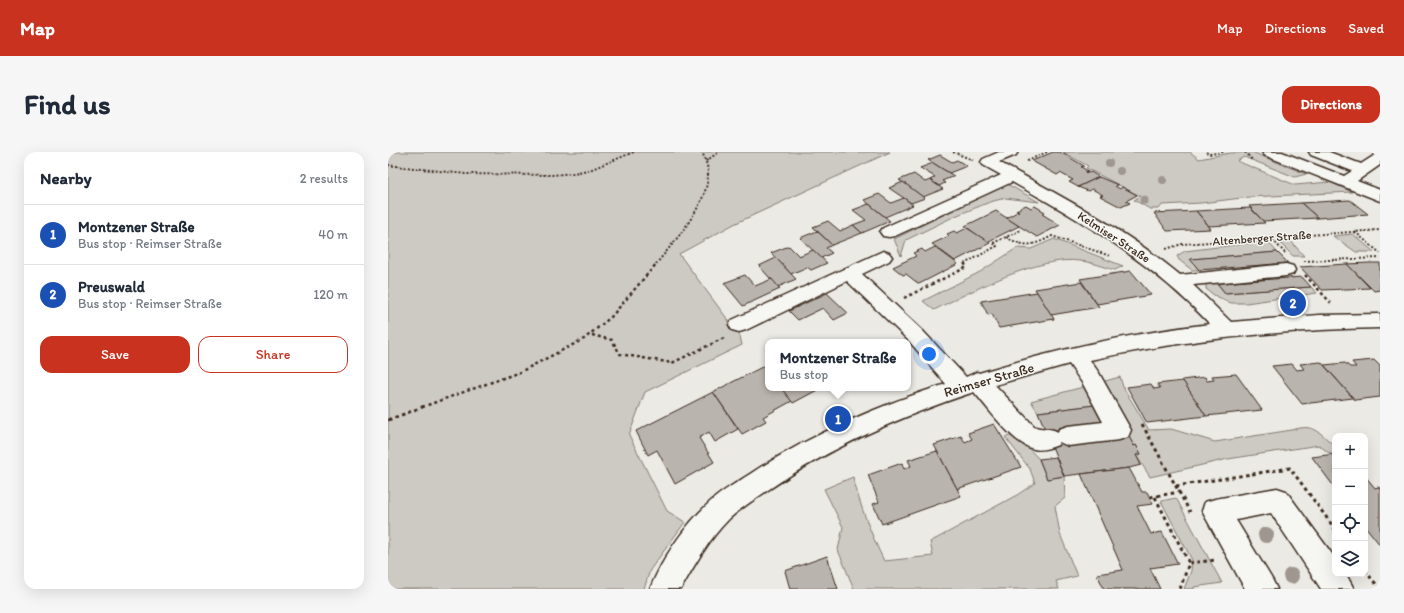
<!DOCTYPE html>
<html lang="en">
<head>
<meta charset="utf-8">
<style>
  body { margin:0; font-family:Itim,sans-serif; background:#f6f6f7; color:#1f2937 }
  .controls { position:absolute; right:12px; bottom:12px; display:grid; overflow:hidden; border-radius:8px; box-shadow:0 4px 16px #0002 }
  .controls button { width:36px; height:36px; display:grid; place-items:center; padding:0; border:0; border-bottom:1px solid #e0e1e3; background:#fff; color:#1f2937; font:20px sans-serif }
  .you { position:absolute; left:541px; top:202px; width:14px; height:14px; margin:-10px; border:3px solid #fff; border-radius:50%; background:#1a73e8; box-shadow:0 0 0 6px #1a73e833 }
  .badge { display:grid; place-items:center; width:26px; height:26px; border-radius:50%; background:#c8321e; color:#fff; font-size:13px; font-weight:700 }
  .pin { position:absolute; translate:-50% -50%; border:2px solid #fff; box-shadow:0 1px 4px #0006 }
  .popup { position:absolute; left:377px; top:187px; width:146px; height:52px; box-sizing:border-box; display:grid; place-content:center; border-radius:8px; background:#fff; filter:drop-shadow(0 1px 3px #0005); font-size:13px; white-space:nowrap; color:#747a83 }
  .popup b { font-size:15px; color:#1f2937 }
  .popup::after { content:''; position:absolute; left:50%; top:100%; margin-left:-8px; border:8px solid transparent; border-top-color:#fff }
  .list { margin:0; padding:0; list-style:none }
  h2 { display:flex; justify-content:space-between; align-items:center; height:52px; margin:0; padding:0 16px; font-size:17px }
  h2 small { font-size:13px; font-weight:400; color:#747a83 }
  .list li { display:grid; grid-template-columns:26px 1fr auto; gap:12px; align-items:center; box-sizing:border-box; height:60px; padding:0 16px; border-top:1px solid #e0e1e3 }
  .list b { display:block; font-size:15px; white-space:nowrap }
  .list p { margin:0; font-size:13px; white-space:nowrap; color:#747a83 }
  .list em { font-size:13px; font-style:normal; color:#747a83 }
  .actions { display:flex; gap:8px; padding:12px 16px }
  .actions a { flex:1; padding:9px 0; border:1px solid #c8321e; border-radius:12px; text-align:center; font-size:14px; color:#c8321e }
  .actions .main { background:#c8321e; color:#fff }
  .icon { flex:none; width:22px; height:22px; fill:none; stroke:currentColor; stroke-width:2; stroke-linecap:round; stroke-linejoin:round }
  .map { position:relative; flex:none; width:992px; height:437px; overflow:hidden; border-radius:12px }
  header { display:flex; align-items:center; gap:24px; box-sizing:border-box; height:56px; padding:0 20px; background:#c8321e; color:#fff }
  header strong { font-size:19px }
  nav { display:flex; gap:22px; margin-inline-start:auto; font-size:14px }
  .intro { display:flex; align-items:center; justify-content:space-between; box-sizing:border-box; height:96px; padding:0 24px }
  h1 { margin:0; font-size:28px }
  .button { padding:10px 18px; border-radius:12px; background:#c8321e; color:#fff; font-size:14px; font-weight:700 }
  main { display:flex; gap:24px; padding:0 24px }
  aside { flex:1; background:#fff; border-radius:12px; box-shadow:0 4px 16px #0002 }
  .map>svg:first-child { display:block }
</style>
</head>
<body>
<header>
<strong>Map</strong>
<nav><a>Map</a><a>Directions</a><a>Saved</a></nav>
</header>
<div class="intro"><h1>Find us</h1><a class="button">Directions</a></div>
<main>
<aside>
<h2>Nearby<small>2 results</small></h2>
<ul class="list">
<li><span class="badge" style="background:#1a4fb4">1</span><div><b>Montzener Straße</b><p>Bus stop · Reimser Straße</p></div><em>40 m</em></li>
<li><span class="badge" style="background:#1a4fb4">2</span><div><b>Preuswald</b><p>Bus stop · Reimser Straße</p></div><em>120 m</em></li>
</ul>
<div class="actions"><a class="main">Save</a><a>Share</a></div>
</aside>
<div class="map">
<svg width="992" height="437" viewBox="0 0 992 437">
  <rect width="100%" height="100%" fill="#ebeae5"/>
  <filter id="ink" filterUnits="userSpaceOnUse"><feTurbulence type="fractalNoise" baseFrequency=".025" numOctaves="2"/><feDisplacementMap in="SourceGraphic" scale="8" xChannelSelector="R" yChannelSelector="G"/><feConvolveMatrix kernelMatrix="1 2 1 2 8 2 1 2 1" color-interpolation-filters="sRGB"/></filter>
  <g filter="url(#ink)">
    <g fill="#cdcac4" stroke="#847a71">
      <path d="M 0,0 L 502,0 L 346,72 L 291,102 L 352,184 L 354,193 L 257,240 L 241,283 L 279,359 L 297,370 L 262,418 L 256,437 L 0,437 Z"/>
      <path d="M 675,0 L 802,0 L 811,7 L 842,1 L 864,0 L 918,22 L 907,25 L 856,5 L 849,9 L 907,33 L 942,30 L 964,40 L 862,45 L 813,51 L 774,53 L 771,57 L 762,57 L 746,48 L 752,44 L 698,16 L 700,14 Z"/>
      <path d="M 619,32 L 651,50 L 617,46 L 602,50 L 567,64 L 518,88 L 513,104 L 506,87 Z"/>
      <path d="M 965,82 L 986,100 L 968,100 L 945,84 Z"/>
      <path d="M 666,87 L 735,114 L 727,118 C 716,115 704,110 692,109 C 652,103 582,140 546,158 L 535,149 L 592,120 L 629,96 L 643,97 Z"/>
      <path d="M 901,87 L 916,104 L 905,104 L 889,88 Z"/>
      <path d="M 879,89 L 889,100 L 803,107 L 811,118 L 804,118 L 791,108 L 789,104 L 797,99 Z"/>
      <path d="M 818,131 L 829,131 L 837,141 L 923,135 L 929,141 L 858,151 L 843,151 L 826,143 L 818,137 Z"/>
      <path d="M 732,225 L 735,235 L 761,278 L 783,277 L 827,290 L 904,278 C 927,271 930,280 947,294 L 947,299 L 941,301 L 931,293 L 840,307 L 762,325 L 748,303 L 753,302 L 748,293 L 746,294 L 723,251 L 650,260 L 643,249 Z"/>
      <path d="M 627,283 L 651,307 L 659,327 L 676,324 L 677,346 L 667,354 L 672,382 L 689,424 L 668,429 L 671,437 L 466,437 L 450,398 L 455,375 L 436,337 L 465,325 C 472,354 483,382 496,409 L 545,404 L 542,390 L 629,343 L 647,331 L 642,317 L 617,285 Z"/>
      <path d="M 788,346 L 834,431 L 806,435 L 806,437 L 796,437 L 803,419 L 804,408 L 773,349 Z"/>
    </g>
    <g fill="#bab4ae" stroke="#3b2a1e">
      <path d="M 665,0 L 672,0 L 679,4 L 696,14 L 693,15 L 700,19 L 697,20 L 700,21 L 703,20 L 711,25 L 690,35 L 681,30 L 685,28 L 672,21 L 669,23 L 644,9 Z"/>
      <path d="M 552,3 L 564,10 L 569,8 L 579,14 L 561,21 L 540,8 Z"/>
      <path d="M 545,11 L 561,21 L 566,24 L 554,29 L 557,31 L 551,34 L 542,28 L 547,25 L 532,16 Z"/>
      <path d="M 526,22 L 537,30 L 542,28 L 555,37 L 535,45 L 511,28 Z"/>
      <path d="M 711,25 L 730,33 L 727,34 L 732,37 L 734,35 L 749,43 L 738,49 L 742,51 L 733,55 L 712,44 L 715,43 L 704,37 L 700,39 L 690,35 Z"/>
      <path d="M 515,30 L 535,45 L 537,46 L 523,51 L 501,36 Z"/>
      <path d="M 491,42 L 503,51 L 516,46 L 525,53 L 497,65 L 476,48 Z"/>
      <path d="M 962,48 L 980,62 L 930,66 L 913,51 Z"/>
      <path d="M 913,51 L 930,66 L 875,69 L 861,54 Z"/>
      <path d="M 481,52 L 502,69 L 474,81 L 465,73 L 478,68 L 465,58 Z"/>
      <path d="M 638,53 L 643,56 L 647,54 L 657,60 L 654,62 L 672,73 L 649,85 L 618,66 L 631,59 L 628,58 Z"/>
      <path d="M 862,56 L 877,71 L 821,74 L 808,59 Z"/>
      <path d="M 608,59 L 631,74 L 599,90 L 577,74 Z"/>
      <path d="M 808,59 L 823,77 L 779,79 L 766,61 Z"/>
      <path d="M 440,69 L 452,79 L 465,73 L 474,81 L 444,93 L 425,75 Z"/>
      <path d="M 579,76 L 602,91 L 567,109 L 544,92 L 561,84 L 559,82 L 566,79 L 569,81 Z"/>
      <path d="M 429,79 L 444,93 L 438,96 L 444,101 L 433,106 L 412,86 Z"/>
      <path d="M 401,94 L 411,104 L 425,98 L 439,111 L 423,118 L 419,115 L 403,122 L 383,101 Z"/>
      <path d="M 547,95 L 570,112 L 531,132 L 518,122 L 515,123 L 505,115 L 528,104 L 525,101 L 534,97 L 537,100 Z"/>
      <path d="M 889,100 L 900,111 L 811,118 L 802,107 Z"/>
      <path d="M 388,106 L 403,122 L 408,127 L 390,135 L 371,114 Z"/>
      <path d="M 981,111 L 992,111 L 992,138 L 986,139 L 959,112 Z"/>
      <path d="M 959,112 L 982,136 L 934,138 L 912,115 Z"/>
      <path d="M 743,119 L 763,143 L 709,152 L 692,127 Z"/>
      <path d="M 357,123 L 367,134 L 384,127 L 392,137 L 355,154 L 336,131 Z"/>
      <path d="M 914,125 L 923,135 L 837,141 L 829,131 Z"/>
      <path d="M 693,130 L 711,155 L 663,163 L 647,137 Z"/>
      <path d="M 649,140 L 666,167 L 611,176 L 604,162 L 600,163 L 593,149 Z"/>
      <path d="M 439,141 L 460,161 L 446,168 L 435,156 L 410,168 L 401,159 Z"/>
      <path d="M 986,208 L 992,214 L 992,245 L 967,248 L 936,213 L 957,211 L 962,215 L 968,215 L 964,210 Z"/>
      <path d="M 933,210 L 965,246 L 914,252 L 884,214 L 904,212 L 909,218 L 916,217 L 912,212 Z"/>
      <path d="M 376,214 L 380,219 L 380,236 L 393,236 L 404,249 L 375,265 L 378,269 L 354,282 L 325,240 Z"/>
      <path d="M 848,222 L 874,258 L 818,264 L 794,228 L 817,225 L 819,229 L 826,228 L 824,224 Z"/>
      <path d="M 795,229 L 818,264 L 759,271 L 739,235 L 763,232 L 766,237 L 772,236 L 769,232 Z"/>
      <path d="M 393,236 L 433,236 L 405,251 Z"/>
      <path d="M 325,240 L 350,277 L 327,290 L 321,280 L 311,286 L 326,310 L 287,332 L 269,298 L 260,303 L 248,279 Z"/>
      <path d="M 723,251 L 746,294 L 748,293 L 753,302 L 748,303 L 753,313 L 741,316 L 676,324 L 650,260 Z"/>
      <path d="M 606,272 L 633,315 L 569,337 L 546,293 L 573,284 L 577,290 L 584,287 L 580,281 Z"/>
      <path d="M 549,299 L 573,344 L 494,372 L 485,352 L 491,350 L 480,323 L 514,311 L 516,317 L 523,314 L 520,308 Z"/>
      <path d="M 947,302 L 947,336 L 924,305 Z"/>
      <path d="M 668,305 L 676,324 L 659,327 L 651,307 Z"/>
      <path d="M 741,316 L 754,340 L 759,340 L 765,352 L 749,354 L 763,382 L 774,380 L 790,412 L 762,416 L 772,437 L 716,437 L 709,422 L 735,418 L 693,322 Z"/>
      <path d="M 977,324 L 987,336 L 990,335 L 992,336 L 992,393 L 977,374 Z"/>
      <path d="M 439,404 L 450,437 L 402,437 L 397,419 Z"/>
    </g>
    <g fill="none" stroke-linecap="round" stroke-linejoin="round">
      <g stroke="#3b2a1e" stroke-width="3">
        <g id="minor">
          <path d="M 611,0 L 630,0 L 628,3 L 611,10 C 674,45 737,77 792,123 L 898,112 L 905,114 L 907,118 L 905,122 L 898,124 L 805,133 L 843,170 L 931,163 L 992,162 L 992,176 C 892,178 799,187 702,208 L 711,221 L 743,278 L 740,285 L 731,288 L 680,294 L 671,290 L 670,293 C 662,296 653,299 646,297 C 625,292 600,256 586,240 C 513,264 443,295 380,338 C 367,347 353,356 341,367 C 321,387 307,412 293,437 L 262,437 C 275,405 297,373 322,350 C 334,339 348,331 362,322 C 422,283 489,254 558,232 L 521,189 L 459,129 L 358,178 L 351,180 L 344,178 L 341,173 L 344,168 L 495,99 L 501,101 L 504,105 L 501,109 L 474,122 L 535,179 L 578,225 L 589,220 L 591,221 C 666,198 744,181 822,172 C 763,110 698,71 624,30 L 507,84 L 501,85 L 495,84 L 492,80 L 495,76 L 613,23 L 595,13 L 593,10 L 595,7 ZM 681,212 L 695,232 L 715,270 L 680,274 L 671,277 L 670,280 C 662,275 653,278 646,274 L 607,233 Z"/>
          <path d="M 874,0 L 894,0 L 956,24 L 964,19 L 923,3 L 921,0 L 941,0 L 973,12 L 987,3 L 992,2 L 992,13 L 969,29 L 992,38 L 992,49 L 876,3 Z"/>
          <path d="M 889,336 L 898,339 L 947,406 L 947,422 L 958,422 L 966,437 L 933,437 L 883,361 L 848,368 L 884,427 L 889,437 L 857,437 L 814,359 L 817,350 L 827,347 Z"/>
        </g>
      </g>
      <g stroke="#3b2a1e" stroke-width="2" stroke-dasharray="2 2" stroke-linecap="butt">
        <path d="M 565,0 L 585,8"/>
        <path d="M 818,0 L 821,2 L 836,0"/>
        <path d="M 857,0 L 865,9"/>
        <path d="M 318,9 L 331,0"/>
        <path d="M 639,9 L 659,0"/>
        <path d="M 0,13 L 77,22 L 164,23 L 186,21 L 204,17 L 246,0"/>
        <path d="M 967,80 L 992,101"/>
        <path d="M 618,85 C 637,96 645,94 664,84 L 722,104"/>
        <path d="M 882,85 L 897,101"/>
        <path d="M 605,91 L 633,78"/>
        <path d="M 778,97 L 794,92 L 992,78"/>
        <path d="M 916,109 L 992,106"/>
        <path d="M 268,112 C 286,90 321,51 320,21 C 320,14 317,7 314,0"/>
        <path d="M 576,112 L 609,94 L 605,91"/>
      </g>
      <g stroke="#3b2a1e" stroke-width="2.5" stroke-dasharray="3 3" stroke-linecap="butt">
        <path d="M 917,123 L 943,151"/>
        <path d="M 516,146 L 579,115 L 576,111"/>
        <path d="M 204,183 L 224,188 L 232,202 L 284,211 L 338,185"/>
        <path d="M 34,255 L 132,220 L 196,187 L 223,165 L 269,111"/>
      </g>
      <g stroke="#3b2a1e" stroke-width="3" stroke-dasharray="3.5 3.5" stroke-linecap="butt">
        <path d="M 0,268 L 37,254"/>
        <path d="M 754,272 L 802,360"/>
        <path d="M 788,334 L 902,316 L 947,377"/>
        <path d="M 762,345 L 792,340"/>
        <path d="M 767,345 L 801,411"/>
        <path d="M 977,418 L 985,429 L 992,435"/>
        <path d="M 792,437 L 801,411 L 828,408"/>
      </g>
      <use href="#minor" fill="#f6f6f2" fill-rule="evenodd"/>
    </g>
    <g fill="#9f968f">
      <circle cx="721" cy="11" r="4"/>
      <circle cx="732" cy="19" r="4"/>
      <circle cx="775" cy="28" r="4"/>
      <circle cx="756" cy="48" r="4.5"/>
      <circle cx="878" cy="383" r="8"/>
      <circle cx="903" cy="424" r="8"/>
    </g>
  </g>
  <g text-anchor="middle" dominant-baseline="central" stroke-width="3" stroke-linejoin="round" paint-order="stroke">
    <g font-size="12" fill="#3b2a1e" stroke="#f6f6f2">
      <text transform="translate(726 85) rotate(33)">Kelmiser Straße</text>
      <text transform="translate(874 86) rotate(-4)">Altenberger Straße</text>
    </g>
    <g font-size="14" fill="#3b2a1e" stroke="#f6f6f2">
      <text transform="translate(601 228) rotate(-16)">Reimser Straße</text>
    </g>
  </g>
</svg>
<div class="controls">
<button>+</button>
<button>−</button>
<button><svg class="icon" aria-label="locate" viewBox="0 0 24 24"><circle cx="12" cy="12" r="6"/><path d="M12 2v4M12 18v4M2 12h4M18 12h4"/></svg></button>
<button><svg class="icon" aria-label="layers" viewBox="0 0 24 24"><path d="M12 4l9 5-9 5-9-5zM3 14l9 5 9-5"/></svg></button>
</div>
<div class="you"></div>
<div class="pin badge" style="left:450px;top:267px;background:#1a4fb4">1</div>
<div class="popup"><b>Montzener Straße</b>Bus stop</div>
<div class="pin badge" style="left:905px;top:151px;background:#1a4fb4">2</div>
</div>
</main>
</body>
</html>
